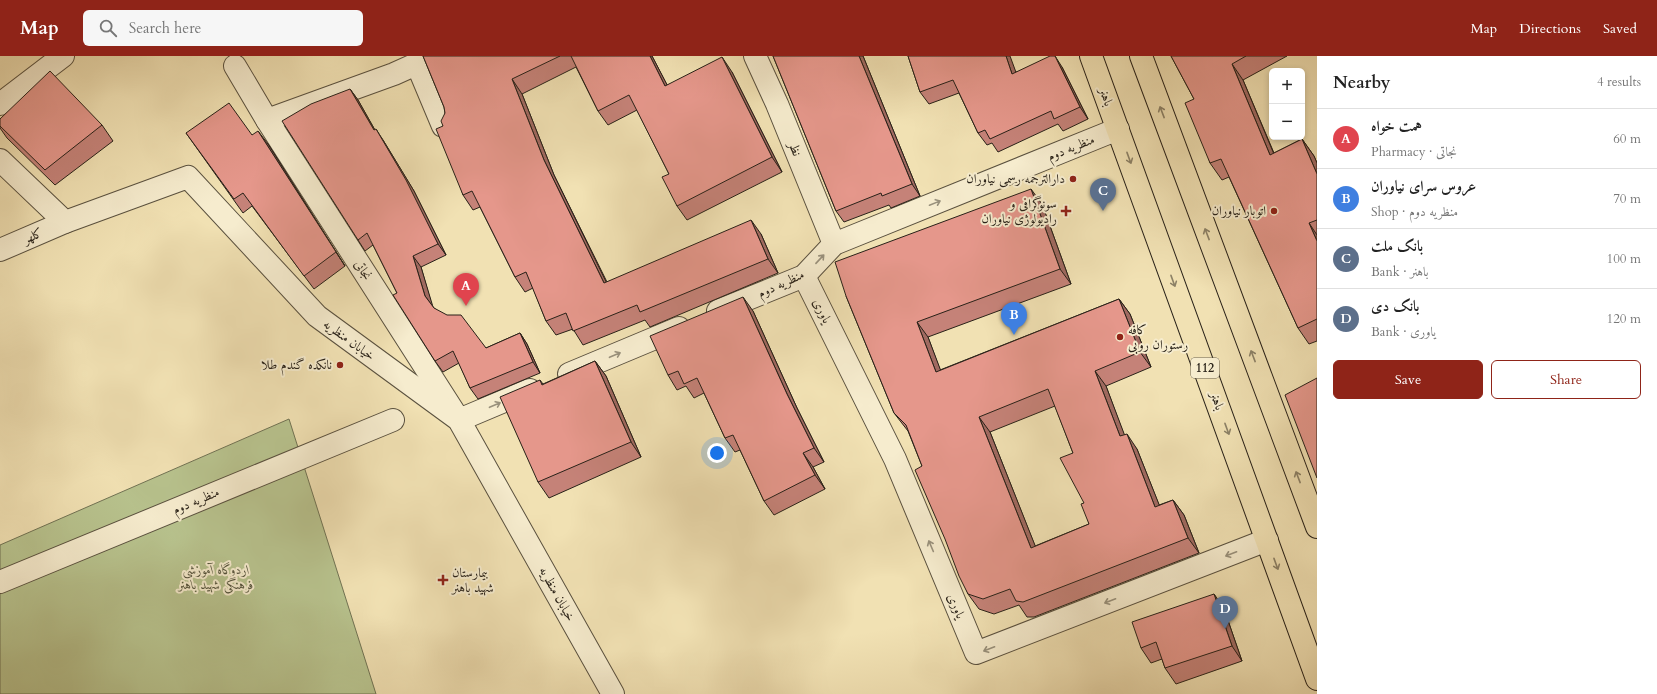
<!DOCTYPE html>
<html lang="en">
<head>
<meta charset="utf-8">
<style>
  body { margin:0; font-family:Cardo,Amiri,serif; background:#f6f6f6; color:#222 }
  .controls { position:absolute; right:12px; top:12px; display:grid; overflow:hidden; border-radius:6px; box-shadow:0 2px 6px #0003 }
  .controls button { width:36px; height:36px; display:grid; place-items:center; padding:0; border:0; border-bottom:1px solid #e0e0e0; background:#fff; color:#222; font:20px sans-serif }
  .you { position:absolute; left:717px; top:397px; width:14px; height:14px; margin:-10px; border:3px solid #fff; border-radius:50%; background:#1a73e8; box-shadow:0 0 0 6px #1a73e833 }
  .badge { display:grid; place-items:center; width:26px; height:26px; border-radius:50%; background:#8f2418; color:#fff; font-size:13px; font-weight:700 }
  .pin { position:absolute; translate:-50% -33px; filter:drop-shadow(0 1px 2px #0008) }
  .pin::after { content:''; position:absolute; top:21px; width:14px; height:12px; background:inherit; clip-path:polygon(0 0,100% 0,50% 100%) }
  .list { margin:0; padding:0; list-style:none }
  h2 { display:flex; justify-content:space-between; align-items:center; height:52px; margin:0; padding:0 16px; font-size:17px }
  h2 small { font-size:13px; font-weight:400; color:#767676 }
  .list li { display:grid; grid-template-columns:26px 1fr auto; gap:12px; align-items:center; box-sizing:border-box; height:60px; padding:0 16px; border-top:1px solid #e0e0e0 }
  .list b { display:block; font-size:15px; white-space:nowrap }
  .list p { margin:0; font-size:13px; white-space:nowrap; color:#767676 }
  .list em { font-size:13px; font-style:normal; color:#767676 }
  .actions { display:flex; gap:8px; padding:12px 16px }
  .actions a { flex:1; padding:9px 0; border:1px solid #8f2418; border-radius:6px; text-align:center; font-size:14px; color:#8f2418 }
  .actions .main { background:#8f2418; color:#fff }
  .icon { flex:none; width:22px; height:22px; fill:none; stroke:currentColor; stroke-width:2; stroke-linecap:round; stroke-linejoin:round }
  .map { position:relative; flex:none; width:1317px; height:638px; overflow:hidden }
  header { display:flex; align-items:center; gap:24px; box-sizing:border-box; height:56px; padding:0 20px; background:#8f2418; color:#fff }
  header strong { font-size:19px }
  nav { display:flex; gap:22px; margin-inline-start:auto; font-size:14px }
  .search { width:280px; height:36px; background:#f6f6f6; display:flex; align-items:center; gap:10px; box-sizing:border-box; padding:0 14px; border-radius:6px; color:#767676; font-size:15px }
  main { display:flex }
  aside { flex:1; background:#fff }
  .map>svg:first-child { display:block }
</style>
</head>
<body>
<header>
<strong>Map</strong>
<div class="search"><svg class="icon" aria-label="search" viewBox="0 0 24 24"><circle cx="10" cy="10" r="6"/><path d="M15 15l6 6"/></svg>Search here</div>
<nav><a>Map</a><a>Directions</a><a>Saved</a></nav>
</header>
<main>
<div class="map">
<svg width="1317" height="638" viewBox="0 0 1317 638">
  <rect width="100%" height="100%" fill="#f1e1b3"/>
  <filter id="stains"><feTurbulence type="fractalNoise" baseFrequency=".005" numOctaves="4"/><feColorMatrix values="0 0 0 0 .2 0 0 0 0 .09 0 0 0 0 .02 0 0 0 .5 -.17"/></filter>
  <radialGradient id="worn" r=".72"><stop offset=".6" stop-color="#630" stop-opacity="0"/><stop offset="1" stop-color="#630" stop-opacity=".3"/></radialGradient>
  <path fill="#b8c38e" stroke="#707253" d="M 289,363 L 376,638 L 0,638 L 0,489 Z"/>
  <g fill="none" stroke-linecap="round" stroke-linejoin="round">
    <g stroke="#5a513f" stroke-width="24">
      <g id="minor">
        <path d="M 755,0 L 777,48 L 834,188"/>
        <path d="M 417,8 L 443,70"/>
        <path d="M 235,10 L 267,64 L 459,364 L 530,334"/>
        <path d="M 0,48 L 63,0"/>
        <path d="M 267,64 L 394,18 L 434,0"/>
        <path d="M 0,104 L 65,166 L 188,121 L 317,260 L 459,364 L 613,638"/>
        <path d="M 0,194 L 65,166"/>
        <path d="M 804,220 L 895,403 L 976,597 L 1267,484"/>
        <path d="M 718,255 L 804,220 L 834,188 L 1118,73"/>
        <path d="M 569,318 L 679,272"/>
        <path d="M 0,526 L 393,364"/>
      </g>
    </g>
    <g stroke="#282118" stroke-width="24">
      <g id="major">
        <path d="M 1091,0 L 1317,623"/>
        <path d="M 1141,0 L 1317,471"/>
      </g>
    </g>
    <use href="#minor" stroke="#f6ecce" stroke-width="22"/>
    <use href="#major" stroke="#f1e1b3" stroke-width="22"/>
  </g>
  <g fill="#c58278" stroke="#282118" fill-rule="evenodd">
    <path d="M 423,0 L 652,0 L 667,29 L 732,16 L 782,116 L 687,164 L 677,150 L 669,118 L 637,54 L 608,69 L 598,55 L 576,11 L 522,38 L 554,119 L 607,226 L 761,178 L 778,217 L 650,271 L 645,264 L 583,289 L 573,273 L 556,279 L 546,265 L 533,232 L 525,236 L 515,221 L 480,151 L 473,154 L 463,139 L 443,70 L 445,57 L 444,51 Z"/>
    <path d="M 773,0 L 863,0 L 920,140 L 891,152 L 889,149 L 844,166 L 836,155 Z"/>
    <path d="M 908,0 L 1016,16 L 1062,11 L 1088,63 L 1063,75 L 1058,68 L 998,96 L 992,87 L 987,89 L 978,77 L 959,37 L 929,48 L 920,36 Z"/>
    <path d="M 1171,0 L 1287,0 L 1243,24 L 1274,97 L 1302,83 L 1314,100 L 1317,107 L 1317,285 L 1309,288 L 1298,272 L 1229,121 L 1222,124 L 1210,107 L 1194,43 Z"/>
    <path d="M 350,33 L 358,44 L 375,74 L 383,84 L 414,135 L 446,199 L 421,211 L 432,250 L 434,252 L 486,292 L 520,277 L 527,288 L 540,317 L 478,343 L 470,332 L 459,307 L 443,316 L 435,305 L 397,237 L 373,189 L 365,195 L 358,184 Z"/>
    <path d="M 0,63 L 102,69 L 113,85 L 55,129 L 7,82 L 0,72 Z"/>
    <path d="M 186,77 L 252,79 L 268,88 L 345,210 L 314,233 L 252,150 L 243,157 Z"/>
    <path d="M 1042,148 L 1071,228 L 928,281 L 940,314 L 1119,243 L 1130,258 L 1151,311 L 1106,330 L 1124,379 L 1137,393 L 1159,449 L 1173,444 L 1184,459 L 1199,497 L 1034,561 L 1027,561 L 1019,549 L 994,558 L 979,553 L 968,538 L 922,410 L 908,375 L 894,357 L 846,240 ZM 1055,350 L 1073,397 L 1089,468 L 1035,490 L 990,376 Z"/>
    <path d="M 753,255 L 797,352 L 824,406 L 813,411 L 825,433 L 774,459 L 764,445 L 740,394 L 735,396 L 725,382 L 704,337 L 694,342 L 686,330 L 677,334 L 668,319 Z"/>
    <path d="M 595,305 L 606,320 L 641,401 L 549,442 L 538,426 L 540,324 L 543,328 Z"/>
    <path d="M 1214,538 L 1224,553 L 1242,605 L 1176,628 L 1165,612 L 1162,603 L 1151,607 L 1141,592 Z"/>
  </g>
  <g fill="#a06a61" stroke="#282118">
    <path d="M 650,0 L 652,0 L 675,44 L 665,30 Z"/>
    <path d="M 859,0 L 863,0 L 920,140 L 912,128 Z"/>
    <path d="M 1006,0 L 1010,0 L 1021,30 L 1012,18 Z"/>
    <path d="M 1055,0 L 1062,11 L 1088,63 L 1080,51 Z"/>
    <path d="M 722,1 L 732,16 L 782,116 L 772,101 Z"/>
    <path d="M 1232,8 L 1243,24 L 1281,115 L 1270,99 Z"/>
    <path d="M 512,23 L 522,38 L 554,119 L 614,242 L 604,227 L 544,104 Z"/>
    <path d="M 350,33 L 358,44 L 381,85 L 374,74 Z"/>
    <path d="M 376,73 L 383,84 L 414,135 L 446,199 L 438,188 Z"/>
    <path d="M 258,75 L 268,88 L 345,210 L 336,196 Z"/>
    <path d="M 1302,83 L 1314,100 L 1317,107 L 1317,118 Z"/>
    <path d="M 1031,133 L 1042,148 L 1071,228 L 1060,213 Z"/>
    <path d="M 751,164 L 761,178 L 778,217 L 768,203 Z"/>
    <path d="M 1309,167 L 1317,179 L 1317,185 Z"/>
    <path d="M 413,200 L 421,211 L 433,251 L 425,240 Z"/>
    <path d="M 743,241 L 753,255 L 797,352 L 824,406 L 814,392 L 787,338 Z"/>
    <path d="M 1119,243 L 1130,258 L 1151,311 L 1140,296 Z"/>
    <path d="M 917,266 L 928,281 L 947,331 L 936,316 Z"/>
    <path d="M 520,277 L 527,288 L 540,317 L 533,306 Z"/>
    <path d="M 595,305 L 606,320 L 641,401 L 631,386 Z"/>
    <path d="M 1095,315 L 1106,330 L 1131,396 L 1120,380 Z"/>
    <path d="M 979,361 L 990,376 L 1042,507 L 1031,492 Z"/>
    <path d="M 1127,378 L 1137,393 L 1166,466 L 1155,451 Z"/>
    <path d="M 803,397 L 813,411 L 825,433 L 815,419 Z"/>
    <path d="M 1173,444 L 1184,459 L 1199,497 L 1188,482 Z"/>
    <path d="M 1214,538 L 1224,553 L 1242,605 L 1232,590 Z"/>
  </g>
  <g fill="#e5978b" stroke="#282118" fill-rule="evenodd">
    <path d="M 423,0 L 560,0 L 512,23 L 544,104 L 604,227 L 751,164 L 768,203 L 640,256 L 637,249 L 573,275 L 566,257 L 546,265 L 526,216 L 515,221 L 472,135 L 463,139 L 436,73 L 443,70 L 441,65 L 445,57 L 444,51 Z"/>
    <path d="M 571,0 L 650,0 L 665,30 L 722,1 L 772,101 L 677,150 L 662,121 L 669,118 L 629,39 L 598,55 Z"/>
    <path d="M 773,0 L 859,0 L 912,128 L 882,140 L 881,137 L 836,155 Z"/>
    <path d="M 908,0 L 1006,0 L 1012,18 L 1050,0 L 1055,0 L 1080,51 L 1054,63 L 1051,55 L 990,83 L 985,74 L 978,77 L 953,24 L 920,36 Z"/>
    <path d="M 1171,0 L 1246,0 L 1232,8 L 1270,99 L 1302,83 L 1317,118 L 1317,164 L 1309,167 L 1317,185 L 1317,263 L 1298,272 L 1221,103 L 1210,107 L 1185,47 L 1194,43 Z"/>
    <path d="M 50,15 L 102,69 L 45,114 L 0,70 L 0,63 Z"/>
    <path d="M 350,33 L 374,74 L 376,73 L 406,124 L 438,188 L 413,200 L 425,240 L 434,252 L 447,259 L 461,259 L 486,292 L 520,277 L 533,306 L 470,332 L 453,295 L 435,305 L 393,239 L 397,237 L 367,177 L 358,184 L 282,65 L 311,48 Z"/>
    <path d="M 229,47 L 252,79 L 258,75 L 336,196 L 304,220 L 243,137 L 234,143 L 186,77 Z"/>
    <path d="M 1031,133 L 1060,213 L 917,266 L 936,316 L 1119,243 L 1140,296 L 1095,315 L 1120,380 L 1127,378 L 1155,451 L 1173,444 L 1188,482 L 1023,546 L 1016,545 L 1010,533 L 983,543 L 968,538 L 959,520 L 945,483 L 915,414 L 922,410 L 906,369 L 894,357 L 846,240 L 835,206 ZM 1048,333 L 1073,397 L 1060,402 L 1084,447 L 1081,448 L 1089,468 L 1031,492 L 979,361 Z"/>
    <path d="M 743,241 L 787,338 L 814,392 L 803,397 L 815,419 L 764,445 L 733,379 L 725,382 L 697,322 L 684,328 L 678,315 L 668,319 L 650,280 Z"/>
    <path d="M 595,305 L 631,386 L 538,426 L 500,341 L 540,324 L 542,329 L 544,328 Z"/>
    <path d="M 1317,322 L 1317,422 L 1285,339 Z"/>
    <path d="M 1214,538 L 1232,590 L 1165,612 L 1156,586 L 1141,592 L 1132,566 Z"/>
  </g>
  <defs><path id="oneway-shaft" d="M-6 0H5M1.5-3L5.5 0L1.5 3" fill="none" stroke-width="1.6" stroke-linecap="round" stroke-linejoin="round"/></defs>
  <g stroke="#8c8166">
    <use href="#oneway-shaft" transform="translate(1162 56) rotate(-111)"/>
    <use href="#oneway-shaft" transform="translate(1129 102) rotate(70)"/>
    <use href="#oneway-shaft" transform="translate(1207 178) rotate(-111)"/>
    <use href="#oneway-shaft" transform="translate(1173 225) rotate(70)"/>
    <use href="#oneway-shaft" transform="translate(1253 300) rotate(-111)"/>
    <use href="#oneway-shaft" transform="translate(1227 373) rotate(70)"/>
    <use href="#oneway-shaft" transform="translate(1298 421) rotate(-111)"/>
    <use href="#oneway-shaft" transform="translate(1276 508) rotate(70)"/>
  </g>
  <g stroke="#99917c">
    <use href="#oneway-shaft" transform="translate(935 147) rotate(-22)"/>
    <use href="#oneway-shaft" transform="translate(820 203) rotate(-47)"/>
    <use href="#oneway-shaft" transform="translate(615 299) rotate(-23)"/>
    <use href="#oneway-shaft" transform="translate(495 349) rotate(-23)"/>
    <use href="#oneway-shaft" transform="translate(931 490) rotate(-113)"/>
    <use href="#oneway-shaft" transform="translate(1231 498) rotate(159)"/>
    <use href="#oneway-shaft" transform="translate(1110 545) rotate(159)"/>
    <use href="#oneway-shaft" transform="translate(989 593) rotate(159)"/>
  </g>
  <g fill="#8f2418" stroke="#f6ecce" stroke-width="1.5">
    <circle cx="1073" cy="123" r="4"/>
    <path d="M1064 149h4v4h4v4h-4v4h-4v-4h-4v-4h4z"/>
    <circle cx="1274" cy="155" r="4"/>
    <circle cx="1120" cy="281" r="4"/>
    <circle cx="340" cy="309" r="4"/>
    <path d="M441 518h4v4h4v4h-4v4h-4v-4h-4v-4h4z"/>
  </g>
  <g text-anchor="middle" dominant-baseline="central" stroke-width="4" stroke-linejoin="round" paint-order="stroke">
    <rect fill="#f6ecce" stroke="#665e4f" stroke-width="1" x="1191" y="302" width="28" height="20" rx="3"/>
    <g font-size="12" font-weight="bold" fill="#282118">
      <text x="1205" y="312">112</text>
    </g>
    <g font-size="13" fill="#282118" stroke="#f6ecce">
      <text transform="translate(1106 41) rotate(70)">باهنر</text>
      <text transform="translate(1071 92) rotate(-22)">منظریه دوم</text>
      <text transform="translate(795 93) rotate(68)">نظر</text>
      <text transform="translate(33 180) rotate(-23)">کلهر</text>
      <text transform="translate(363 214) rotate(57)">نجاتی</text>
      <text transform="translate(781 228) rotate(-25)">منظریه دوم</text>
      <text transform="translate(822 255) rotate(64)">یاوری</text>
      <text transform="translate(349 284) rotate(36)">خیابان منظریه</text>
      <text transform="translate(1217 345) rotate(70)">باهنر</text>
      <text transform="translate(196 445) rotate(-23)">منظریه دوم</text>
      <text transform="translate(557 538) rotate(61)">خیابان منظریه</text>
      <text transform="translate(956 550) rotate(67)">یاوری</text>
    </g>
    <g font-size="13" fill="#282118" stroke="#f6ecce" text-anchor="end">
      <text x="1065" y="123">دارالترجمه رسمی نیاوران</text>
      <text x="1057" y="148">سونوگرافی و<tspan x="1057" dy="15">رادیولوژی نیاوران</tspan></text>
      <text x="1266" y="155">اتوبار نیاوران</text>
      <text x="1128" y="274" text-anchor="start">کافه<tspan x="1128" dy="15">رستوران روبی</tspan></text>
      <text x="332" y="309">نانکده گندم طلا</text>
      <text x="452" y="517" text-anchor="start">بیمارستان<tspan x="452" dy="15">شهید باهنر</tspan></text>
    </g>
    <g font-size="13" font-style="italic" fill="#53523b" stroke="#f6ecce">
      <text x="216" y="514">اردوگاه آموزشی<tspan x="216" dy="15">فرهنگی شهید باهنر</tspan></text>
    </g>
  </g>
  <rect width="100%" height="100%" filter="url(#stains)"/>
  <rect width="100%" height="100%" fill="url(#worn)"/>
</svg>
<div class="controls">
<button>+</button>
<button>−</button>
</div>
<div class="you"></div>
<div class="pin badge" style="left:466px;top:250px;background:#e0444e">A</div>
<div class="pin badge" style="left:1014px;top:279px;background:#3f7fe0">B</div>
<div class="pin badge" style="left:1103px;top:155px;background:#5c6f8a">C</div>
<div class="pin badge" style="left:1225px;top:573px;background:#5c6f8a">D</div>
</div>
<aside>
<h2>Nearby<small>4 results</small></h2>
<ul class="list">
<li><span class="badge" style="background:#e0444e">A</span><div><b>همت خواه</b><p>Pharmacy · نجاتی</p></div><em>60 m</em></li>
<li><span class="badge" style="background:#3f7fe0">B</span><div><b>عروس سرای نیاوران</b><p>Shop · منظریه دوم</p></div><em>70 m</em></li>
<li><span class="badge" style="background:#5c6f8a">C</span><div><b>بانک ملت</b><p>Bank · باهنر</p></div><em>100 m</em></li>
<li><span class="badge" style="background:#5c6f8a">D</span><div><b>بانک دی</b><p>Bank · یاوری</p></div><em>120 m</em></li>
</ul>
<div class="actions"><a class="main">Save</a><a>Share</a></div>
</aside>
</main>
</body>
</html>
